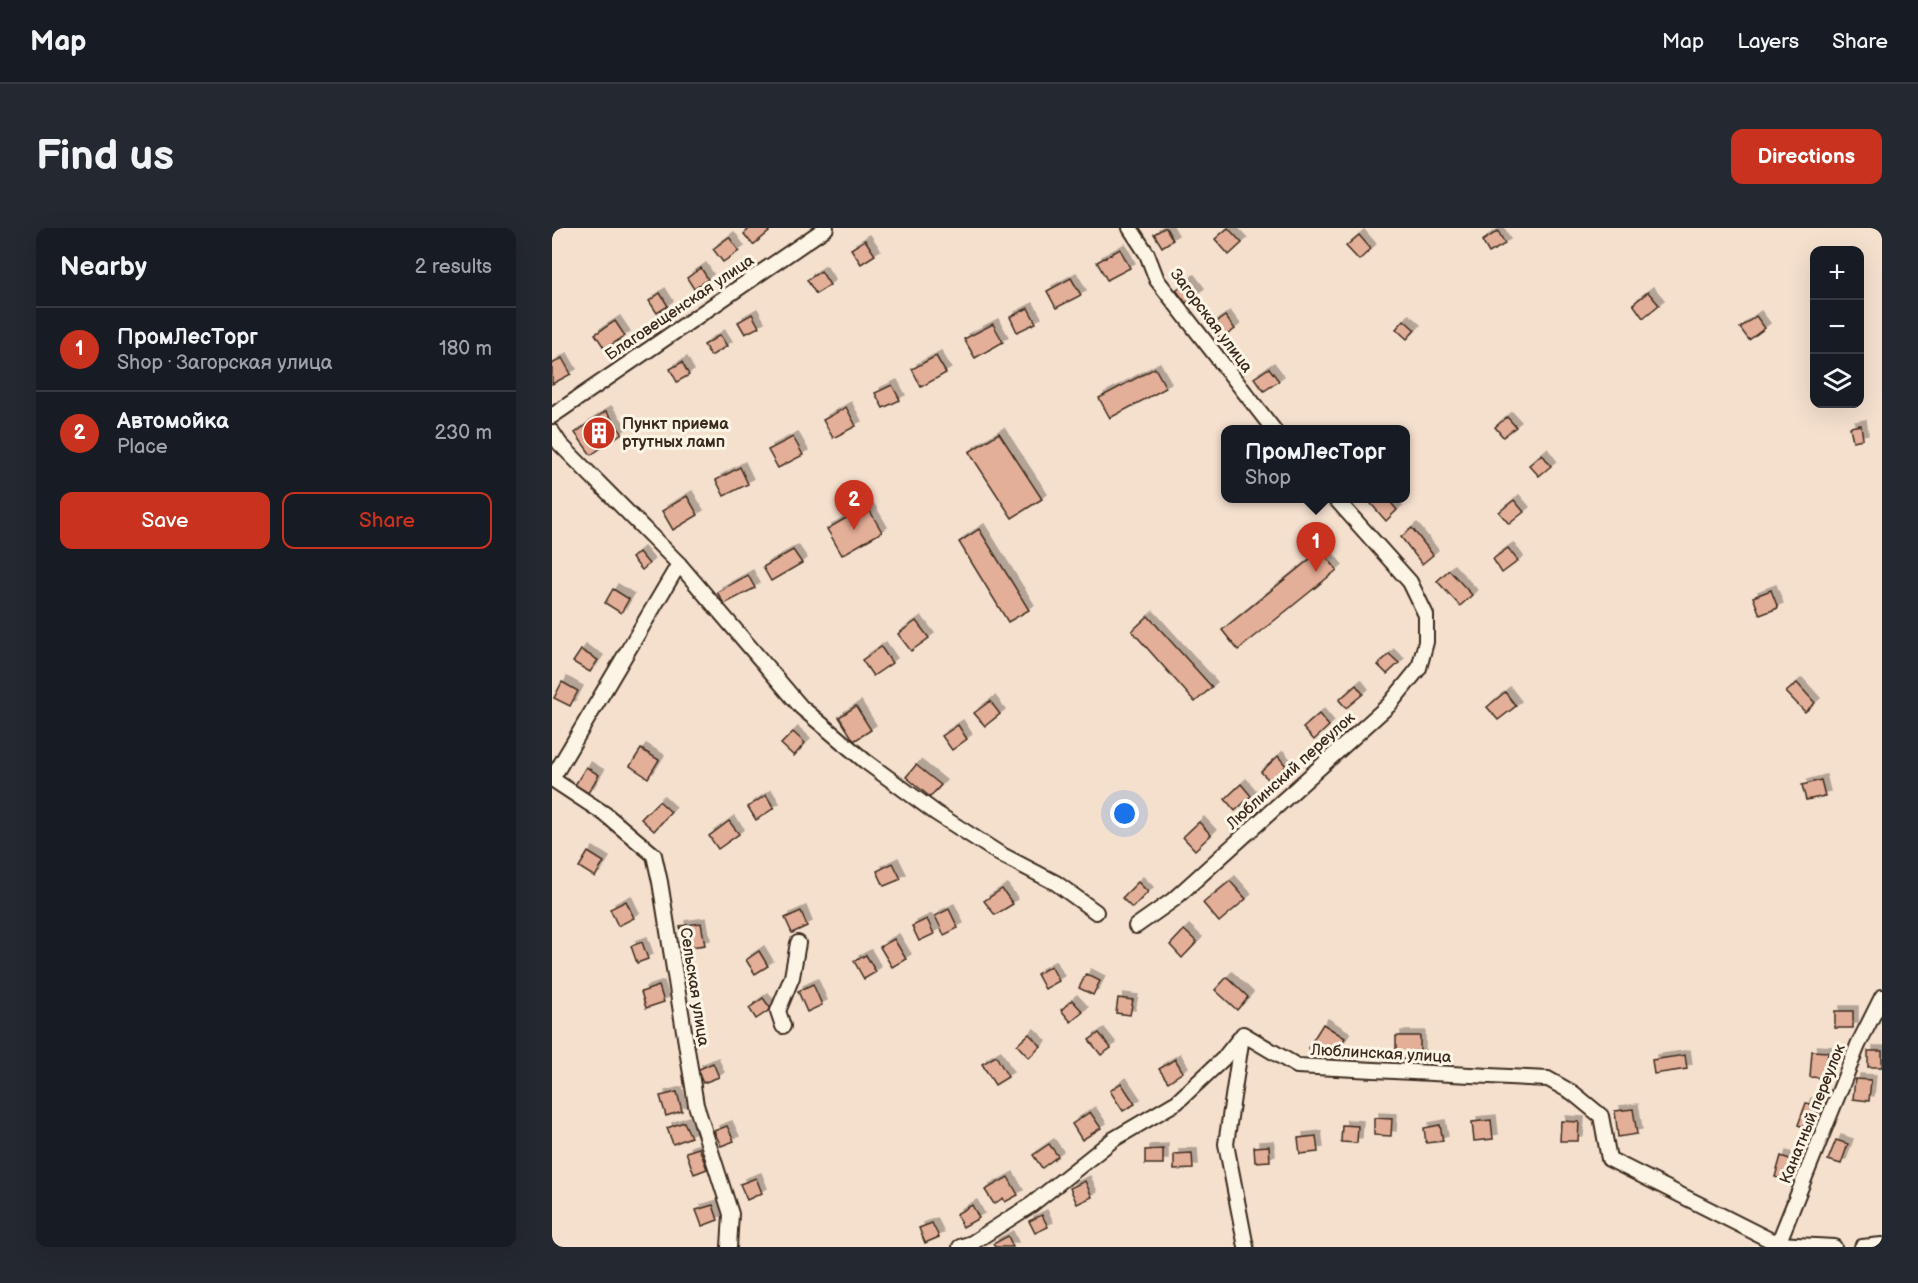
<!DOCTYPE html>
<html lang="en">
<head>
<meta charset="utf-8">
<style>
  body { margin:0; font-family:"Balsamiq Sans",sans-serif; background:#242831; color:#f1f3f6 }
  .controls { position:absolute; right:18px; top:18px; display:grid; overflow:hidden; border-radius:12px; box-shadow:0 6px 24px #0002 }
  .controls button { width:54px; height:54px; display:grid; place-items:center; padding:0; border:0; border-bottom:2px solid #363941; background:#171b24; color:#f1f3f6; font:30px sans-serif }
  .you { position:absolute; left:573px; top:586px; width:21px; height:21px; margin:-15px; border:4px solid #fff; border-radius:50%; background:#1a73e8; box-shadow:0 0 0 9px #1a73e833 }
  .badge { display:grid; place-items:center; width:39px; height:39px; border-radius:50%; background:#c8321e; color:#fff; font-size:20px; font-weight:700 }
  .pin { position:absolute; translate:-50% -50px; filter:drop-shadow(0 2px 3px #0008) }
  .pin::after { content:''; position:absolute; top:32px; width:21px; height:18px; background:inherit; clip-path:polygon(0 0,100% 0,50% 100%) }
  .popup { position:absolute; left:669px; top:197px; width:189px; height:78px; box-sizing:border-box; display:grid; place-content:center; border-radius:12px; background:#171b24; filter:drop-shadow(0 2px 4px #0005); font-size:20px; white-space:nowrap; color:#9ea1a6 }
  .popup b { font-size:22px; color:#f1f3f6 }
  .popup::after { content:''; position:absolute; left:50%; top:100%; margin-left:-12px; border:12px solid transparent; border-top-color:#171b24 }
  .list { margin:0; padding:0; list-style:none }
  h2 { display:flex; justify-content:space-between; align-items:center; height:78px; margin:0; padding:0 24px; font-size:26px }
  h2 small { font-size:20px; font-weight:400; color:#9ea1a6 }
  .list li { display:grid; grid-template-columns:39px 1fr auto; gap:18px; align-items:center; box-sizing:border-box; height:84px; padding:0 24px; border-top:2px solid #363941 }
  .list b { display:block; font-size:22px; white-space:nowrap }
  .list p { margin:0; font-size:20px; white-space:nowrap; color:#9ea1a6 }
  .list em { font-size:20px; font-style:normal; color:#9ea1a6 }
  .actions { display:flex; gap:12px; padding:18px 24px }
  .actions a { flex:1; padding:14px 0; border:2px solid #c8321e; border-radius:12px; text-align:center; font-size:21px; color:#c8321e }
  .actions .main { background:#c8321e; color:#fff }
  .icon { flex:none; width:33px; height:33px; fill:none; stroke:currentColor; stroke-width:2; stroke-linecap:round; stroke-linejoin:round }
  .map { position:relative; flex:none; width:1330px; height:1019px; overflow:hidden; border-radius:12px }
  header { display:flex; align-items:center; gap:36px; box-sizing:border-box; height:84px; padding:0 30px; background:#171b24; border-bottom:2px solid #363941 }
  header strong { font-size:28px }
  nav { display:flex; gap:33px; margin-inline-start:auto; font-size:21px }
  .intro { display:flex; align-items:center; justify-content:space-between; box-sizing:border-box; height:144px; padding:0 36px }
  h1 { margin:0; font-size:42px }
  .button { padding:15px 27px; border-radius:12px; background:#c8321e; color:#fff; font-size:21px; font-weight:700 }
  main { display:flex; gap:36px; padding:0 36px }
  aside { flex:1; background:#171b24; border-radius:12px; box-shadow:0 6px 24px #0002 }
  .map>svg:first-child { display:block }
</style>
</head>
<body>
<header>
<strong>Map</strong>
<nav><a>Map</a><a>Layers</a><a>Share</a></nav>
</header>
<div class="intro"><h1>Find us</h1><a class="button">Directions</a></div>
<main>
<aside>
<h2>Nearby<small>2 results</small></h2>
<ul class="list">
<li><span class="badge">1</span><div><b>ПромЛесТорг</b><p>Shop · Загорская улица</p></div><em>180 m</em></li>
<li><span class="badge">2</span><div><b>Автомойка</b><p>Place</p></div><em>230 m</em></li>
</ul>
<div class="actions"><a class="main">Save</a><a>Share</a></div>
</aside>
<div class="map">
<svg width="1330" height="1019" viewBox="0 0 1330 1019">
  <defs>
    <filter id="shadow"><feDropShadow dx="5" dy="-5" stdDeviation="0" flood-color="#0004"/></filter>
  </defs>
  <rect width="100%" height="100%" fill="#f5e0ce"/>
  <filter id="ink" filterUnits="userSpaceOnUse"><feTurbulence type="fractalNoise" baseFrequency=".0167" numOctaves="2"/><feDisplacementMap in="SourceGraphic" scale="12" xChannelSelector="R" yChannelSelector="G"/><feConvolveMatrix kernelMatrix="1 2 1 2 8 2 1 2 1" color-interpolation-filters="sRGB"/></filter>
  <g filter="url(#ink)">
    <g fill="#e4af98" stroke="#3b2a1e" stroke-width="1.5" filter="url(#shadow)">
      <path d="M 198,0 L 214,0 L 217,4 L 201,17 L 192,6 Z"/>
      <path d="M 612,0 L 614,0 L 621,12 L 610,19 L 602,6 Z"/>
      <path d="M 676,0 L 690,15 L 677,27 L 663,11 Z"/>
      <path d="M 946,3 L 953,16 L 937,25 L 930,13 Z"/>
      <path d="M 807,7 L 819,21 L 807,32 L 794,18 Z"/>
      <path d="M 177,9 L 187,23 L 171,34 L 161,21 Z"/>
      <path d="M 313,12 L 323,27 L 309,36 L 299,21 Z"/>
      <path d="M 568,21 L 578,40 L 555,52 L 545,34 Z"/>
      <path d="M 149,40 L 156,51 L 142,61 L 135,50 Z"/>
      <path d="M 269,43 L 278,57 L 264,66 L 255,52 Z"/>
      <path d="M 519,50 L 529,67 L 504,80 L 495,63 Z"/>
      <path d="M 637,52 L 647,65 L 634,75 L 624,62 Z"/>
      <path d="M 1096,64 L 1107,77 L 1091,90 L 1081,76 Z"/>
      <path d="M 108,65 L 116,78 L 105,85 L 97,73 Z"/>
      <path d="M 476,80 L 484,95 L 465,104 L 458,89 Z"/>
      <path d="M 200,86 L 207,99 L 193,106 L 186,94 Z"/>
      <path d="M 673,88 L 683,101 L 669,111 L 659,98 Z"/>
      <path d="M 1204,88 L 1213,100 L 1197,112 L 1188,100 Z"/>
      <path d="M 852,92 L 863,102 L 855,111 L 844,101 Z"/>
      <path d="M 63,93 L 73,108 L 53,121 L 43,106 Z"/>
      <path d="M 441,96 L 451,114 L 423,130 L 412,111 Z"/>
      <path d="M 168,107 L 175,118 L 159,128 L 152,117 Z"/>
      <path d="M 384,128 L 394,145 L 369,159 L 360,141 Z"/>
      <path d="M 10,130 L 19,146 L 0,156 L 0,136 Z"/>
      <path d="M 130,134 L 137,147 L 125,154 L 118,141 Z"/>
      <path d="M 603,140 L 614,160 L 558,190 L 547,170 Z"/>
      <path d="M 717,140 L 727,153 L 712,163 L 702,150 Z"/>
      <path d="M 340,157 L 348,172 L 331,180 L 323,165 Z"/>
      <path d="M 294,179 L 304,198 L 281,210 L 271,192 Z"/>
      <path d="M 54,183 L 70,205 L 39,227 L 23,205 Z"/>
      <path d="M 955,189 L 964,199 L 951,209 L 943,199 Z"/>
      <path d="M 1309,197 L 1311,211 L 1301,213 L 1298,199 Z"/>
      <path d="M 447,205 L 490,271 L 460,290 L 417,224 Z"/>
      <path d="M 241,209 L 251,227 L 226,240 L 216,222 Z"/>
      <path d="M 990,226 L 999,238 L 987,248 L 977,237 Z"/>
      <path d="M 188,239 L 196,256 L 172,268 L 164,252 Z"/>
      <path d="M 135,268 L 146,287 L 121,302 L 110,283 Z"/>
      <path d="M 814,270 L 835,270 L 845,282 L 834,293 Z"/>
      <path d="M 962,272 L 972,284 L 957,296 L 947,284 Z"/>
      <path d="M 315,278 L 330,304 L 290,327 L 275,301 Z"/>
      <path d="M 860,300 L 881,327 L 870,336 L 849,309 Z"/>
      <path d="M 427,301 L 477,382 L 456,394 L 407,314 Z"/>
      <path d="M 956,320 L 966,333 L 950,345 L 941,331 Z"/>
      <path d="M 241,322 L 250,335 L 219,353 L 211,339 Z"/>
      <path d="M 769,322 L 785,342 L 686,422 L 670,402 Z"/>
      <path d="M 87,324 L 97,336 L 90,342 L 80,330 Z"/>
      <path d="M 897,342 L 920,367 L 908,378 L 885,353 Z"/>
      <path d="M 196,347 L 203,360 L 172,376 L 165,364 Z"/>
      <path d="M 61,361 L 77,371 L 69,385 L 53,375 Z"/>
      <path d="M 1219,362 L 1226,380 L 1208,387 L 1201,369 Z"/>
      <path d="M 596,388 L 660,459 L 643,474 L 580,403 Z"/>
      <path d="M 364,393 L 377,410 L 359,423 L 346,406 Z"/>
      <path d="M 329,419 L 340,435 L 321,448 L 310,432 Z"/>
      <path d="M 29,422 L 46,432 L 38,444 L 21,434 Z"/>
      <path d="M 837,426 L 847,435 L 835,446 L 826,437 Z"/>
      <path d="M 10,454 L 26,463 L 18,478 L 2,470 Z"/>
      <path d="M 1245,455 L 1263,475 L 1253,484 L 1234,464 Z"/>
      <path d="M 804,457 L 811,466 L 794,480 L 787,472 Z"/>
      <path d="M 953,464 L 964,478 L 946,492 L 935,479 Z"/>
      <path d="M 438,473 L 448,486 L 433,498 L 422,485 Z"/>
      <path d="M 304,478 L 319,502 L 302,513 L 287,489 Z"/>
      <path d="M 767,486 L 777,498 L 762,512 L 751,500 Z"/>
      <path d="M 406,497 L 415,511 L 400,522 L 390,508 Z"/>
      <path d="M 241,504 L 253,515 L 242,528 L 229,516 Z"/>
      <path d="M 89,521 L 107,532 L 96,550 L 78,538 Z"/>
      <path d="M 726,528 L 734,538 L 718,553 L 709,544 Z"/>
      <path d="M 364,537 L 389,557 L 378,569 L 354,549 Z"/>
      <path d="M 34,539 L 47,547 L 36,565 L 23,557 Z"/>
      <path d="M 1269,552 L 1273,568 L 1254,572 L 1250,557 Z"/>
      <path d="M 689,556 L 699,568 L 683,583 L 673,571 Z"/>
      <path d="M 214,567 L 222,580 L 204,592 L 196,579 Z"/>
      <path d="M 107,573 L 119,584 L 102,603 L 89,591 Z"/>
      <path d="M 177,593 L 187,606 L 166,621 L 157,608 Z"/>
      <path d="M 647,594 L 659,607 L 643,622 L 631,609 Z"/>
      <path d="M 36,624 L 52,634 L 43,649 L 27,639 Z"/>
      <path d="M 341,635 L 349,651 L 332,658 L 325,643 Z"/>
      <path d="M 678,653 L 694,671 L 667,694 L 651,675 Z"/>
      <path d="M 586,654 L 596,664 L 580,680 L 570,670 Z"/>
      <path d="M 450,661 L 461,676 L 443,687 L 432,673 Z"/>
      <path d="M 74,673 L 82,690 L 66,698 L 58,681 Z"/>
      <path d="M 397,681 L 406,700 L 392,707 L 383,688 Z"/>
      <path d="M 249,683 L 255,698 L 240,705 L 233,690 Z"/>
      <path d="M 375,691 L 382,706 L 367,713 L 360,698 Z"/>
      <path d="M 149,695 L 153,717 L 132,720 L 128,698 Z"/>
      <path d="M 632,702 L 645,714 L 630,730 L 618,717 Z"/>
      <path d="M 342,711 L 354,731 L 340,739 L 328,719 Z"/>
      <path d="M 90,714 L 96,731 L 85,735 L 79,718 Z"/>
      <path d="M 207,723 L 216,738 L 203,746 L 194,732 Z"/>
      <path d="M 314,727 L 324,744 L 312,751 L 302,733 Z"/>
      <path d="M 499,738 L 507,753 L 493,761 L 485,746 Z"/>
      <path d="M 534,746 L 548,753 L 541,767 L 527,760 Z"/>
      <path d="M 675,749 L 696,769 L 685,782 L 663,762 Z"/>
      <path d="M 261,756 L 270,777 L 255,784 L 246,763 Z"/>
      <path d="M 107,758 L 112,774 L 94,780 L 89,764 Z"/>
      <path d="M 211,770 L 219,781 L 204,791 L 197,780 Z"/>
      <path d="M 566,770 L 581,772 L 578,787 L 564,785 Z"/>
      <path d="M 520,772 L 531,784 L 519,794 L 509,782 Z"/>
      <rect x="1283" y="783" width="18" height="17"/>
      <path d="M 771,796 L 793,810 L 778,833 L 756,820 Z"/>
      <path d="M 547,805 L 559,820 L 549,827 L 537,812 Z"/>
      <path d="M 477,806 L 489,818 L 477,830 L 465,817 Z"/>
      <path d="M 844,808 L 868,808 L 868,832 L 844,831 Z"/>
      <path d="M 1260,823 L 1276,824 L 1274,850 L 1258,849 Z"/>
      <rect x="1316" y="823" width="14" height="16"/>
      <path d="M 1133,827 L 1135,841 L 1102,846 L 1100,832 Z"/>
      <path d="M 444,828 L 456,849 L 443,857 L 430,836 Z"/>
      <path d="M 623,831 L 631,844 L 616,854 L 607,841 Z"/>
      <path d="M 161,835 L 167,849 L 151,855 L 145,842 Z"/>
      <path d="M 1303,851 L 1319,852 L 1317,873 L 1301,871 Z"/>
      <path d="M 569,855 L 583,876 L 571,883 L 558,863 Z"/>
      <path d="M 125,864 L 130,883 L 114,888 L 108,868 Z"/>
      <path d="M 1254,875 L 1268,879 L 1260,902 L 1246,897 Z"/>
      <path d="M 1081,881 L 1085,906 L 1066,909 L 1063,883 Z"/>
      <path d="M 538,884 L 549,900 L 530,912 L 520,896 Z"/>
      <path d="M 822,890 L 840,891 L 839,908 L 822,907 Z"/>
      <path d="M 939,892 L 941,911 L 922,913 L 920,894 Z"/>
      <path d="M 1009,893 L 1027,894 L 1026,913 L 1008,913 Z"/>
      <path d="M 132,894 L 139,909 L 121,916 L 115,900 Z"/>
      <path d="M 790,897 L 806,898 L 805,915 L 789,914 Z"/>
      <path d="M 888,897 L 891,913 L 874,915 L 872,900 Z"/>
      <path d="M 175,898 L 182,913 L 169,918 L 162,903 Z"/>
      <path d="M 764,908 L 766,924 L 748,926 L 746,910 Z"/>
      <path d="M 1284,912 L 1296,916 L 1289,936 L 1276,932 Z"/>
      <path d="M 497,916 L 506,928 L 490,940 L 481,927 Z"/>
      <path d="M 717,918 L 718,933 L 703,934 L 702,919 Z"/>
      <path d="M 147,920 L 155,941 L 142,946 L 134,924 Z"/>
      <path d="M 611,921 L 611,936 L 593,936 L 593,922 Z"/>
      <path d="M 640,925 L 641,941 L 622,942 L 622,926 Z"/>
      <path d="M 1229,928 L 1246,934 L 1240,954 L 1223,949 Z"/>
      <path d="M 456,949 L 466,967 L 453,974 L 451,970 L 442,976 L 433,962 Z"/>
      <path d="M 204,950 L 210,965 L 195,972 L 188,956 Z"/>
      <path d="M 533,953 L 540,969 L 525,976 L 518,960 Z"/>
      <path d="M 161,977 L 166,992 L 150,998 L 144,982 Z"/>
      <path d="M 420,977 L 427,990 L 411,999 L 404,986 Z"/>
      <path d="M 490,987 L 496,999 L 483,1005 L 477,993 Z"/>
      <path d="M 380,995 L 387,1009 L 373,1015 L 367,1000 Z"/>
      <path d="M 456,1008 L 461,1019 L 443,1019 L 441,1016 Z"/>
    </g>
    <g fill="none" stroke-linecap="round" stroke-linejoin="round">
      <g stroke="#3b2a1e" stroke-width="18">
        <g id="minor">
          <path d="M 578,0 L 595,26 L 605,52 L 722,202"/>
          <path d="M 0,188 L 274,0"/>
          <path d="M 0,204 L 8,216 L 127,336 L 249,479 L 313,533 L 384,585 L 448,626 L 504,655 L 544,684"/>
          <path d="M 0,551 L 53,586 L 102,627 L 108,654 L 144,877 L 179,986 L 177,1019"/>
          <path d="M 0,551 L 127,336"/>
          <path d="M 584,698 L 621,672 L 837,477 L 867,440 L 874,414 L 874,387 L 858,354 L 783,270"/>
          <path d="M 231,798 L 226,783 L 240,749 L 246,715"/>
          <path d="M 690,808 L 674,916 L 694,1019"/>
          <path d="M 408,1019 L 420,1015 L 479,977 L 562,911 L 625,874 L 671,831 L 691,806 L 745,838 L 996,851 L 1021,865 L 1049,888 L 1057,931 L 1226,1016 L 1282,1019"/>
          <path d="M 1223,1019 L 1226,1016 L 1306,817 L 1330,769"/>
          <path d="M 1310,1019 L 1330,1017"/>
        </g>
      </g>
      <use href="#minor" stroke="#fcf5e5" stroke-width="14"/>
    </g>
  </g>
  <defs>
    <g id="building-disc" transform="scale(1.725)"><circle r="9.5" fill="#c8321e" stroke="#fcf5e5"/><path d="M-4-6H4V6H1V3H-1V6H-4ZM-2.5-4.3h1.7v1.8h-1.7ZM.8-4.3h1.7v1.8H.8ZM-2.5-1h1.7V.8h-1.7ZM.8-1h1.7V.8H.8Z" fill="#fff"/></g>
  </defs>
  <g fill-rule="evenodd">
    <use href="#building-disc" x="47" y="205"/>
  </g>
  <g text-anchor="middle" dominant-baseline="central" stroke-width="6" stroke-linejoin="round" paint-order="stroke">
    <g font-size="16" fill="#3b2a1e" stroke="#fcf5e5">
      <text transform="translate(128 80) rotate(-34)">Благовещенская улица</text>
      <text transform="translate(659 93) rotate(53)">Загорская улица</text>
      <text transform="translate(739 543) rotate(-42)">Люблинский переулок</text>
      <text transform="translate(142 759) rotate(81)">Сельская улица</text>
      <text transform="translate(829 826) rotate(3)">Люблинская улица</text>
      <text transform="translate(1261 886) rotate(-68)">Канатный переулок</text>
    </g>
    <g font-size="16" font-weight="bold" fill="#3b2a1e" stroke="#fcf5e5" text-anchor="start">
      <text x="70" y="196">Пункт приема<tspan x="70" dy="18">ртутных ламп</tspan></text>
    </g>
  </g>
</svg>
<div class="controls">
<button>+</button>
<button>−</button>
<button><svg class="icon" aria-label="layers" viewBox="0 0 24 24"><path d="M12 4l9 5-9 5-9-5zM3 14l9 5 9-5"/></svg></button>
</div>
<div class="you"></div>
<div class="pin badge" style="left:764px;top:344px">1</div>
<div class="popup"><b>ПромЛесТорг</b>Shop</div>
<div class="pin badge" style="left:302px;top:302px">2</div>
</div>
</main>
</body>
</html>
